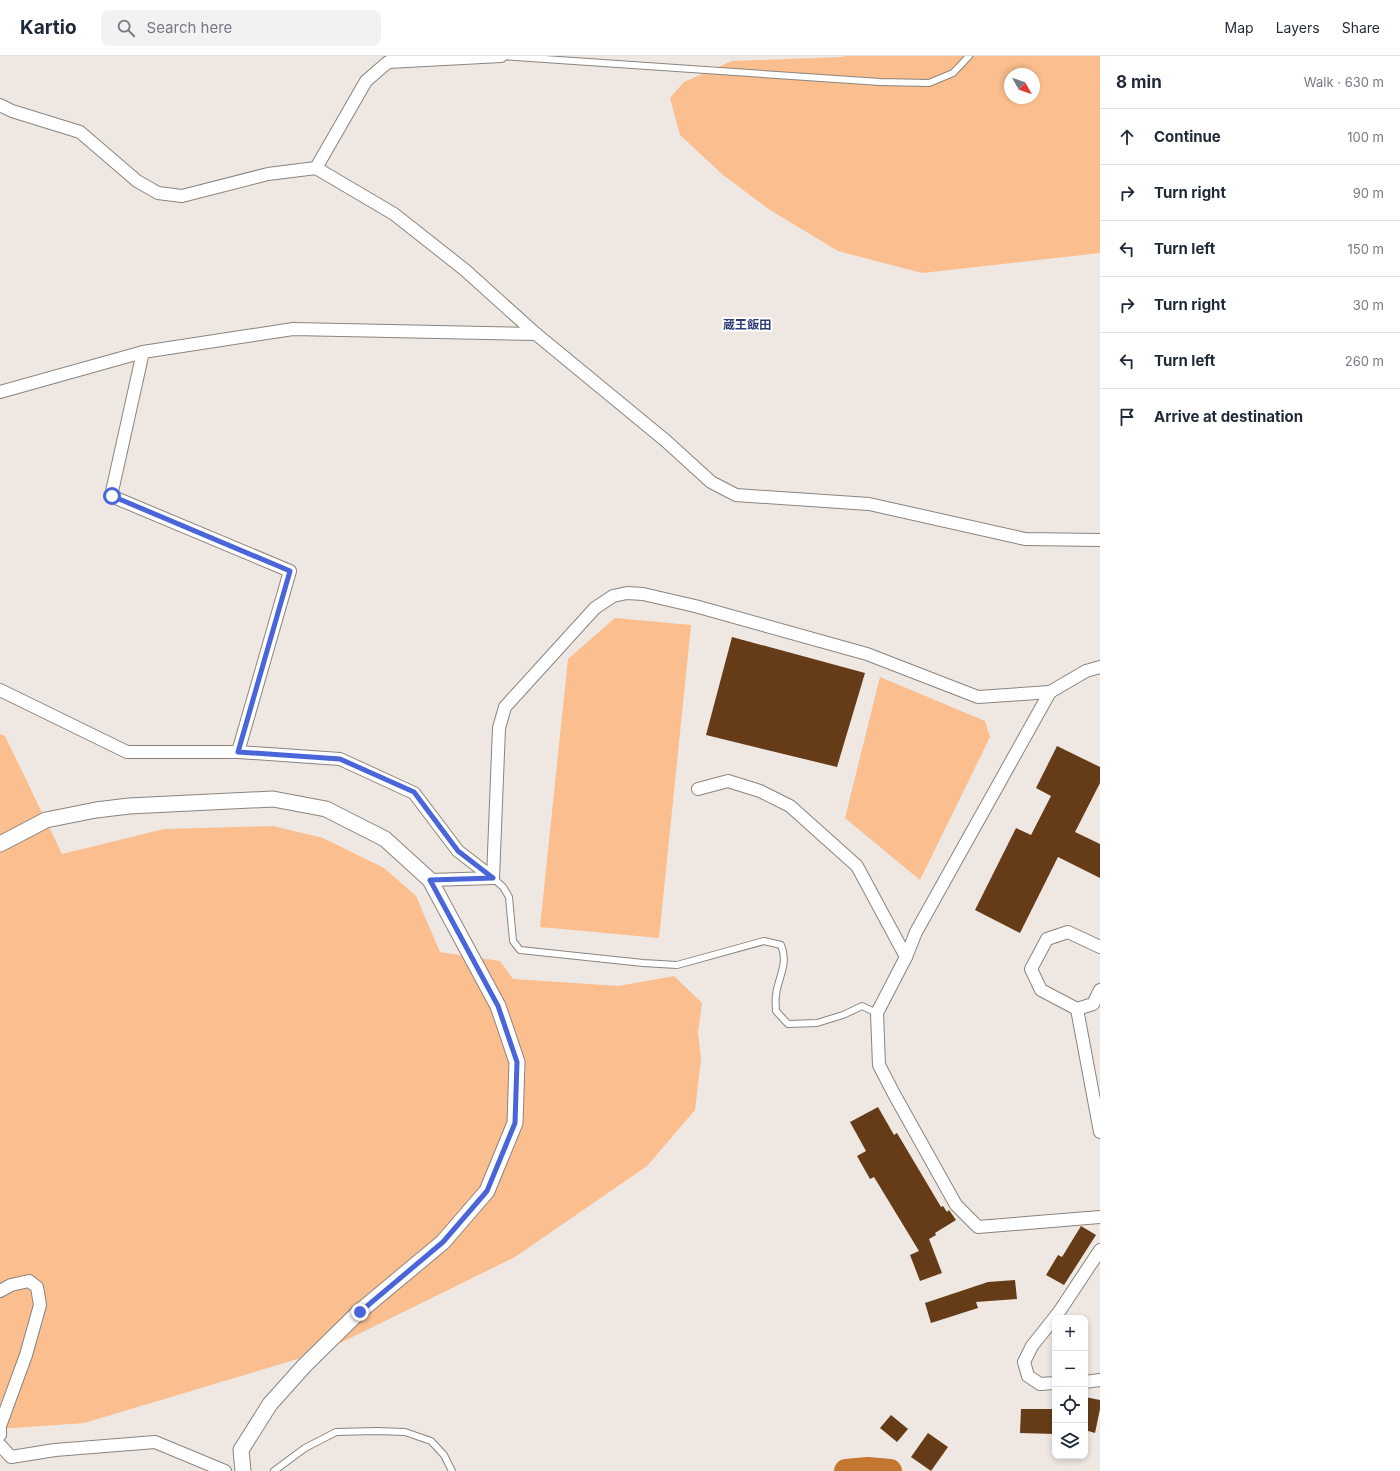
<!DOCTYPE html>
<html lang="en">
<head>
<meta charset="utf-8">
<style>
  body { margin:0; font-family:Inter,"Noto Sans JP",sans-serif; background:#f2f2f3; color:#1f2937 }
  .controls { position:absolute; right:12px; bottom:12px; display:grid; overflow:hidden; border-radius:8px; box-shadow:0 2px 6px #0003 }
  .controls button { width:36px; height:36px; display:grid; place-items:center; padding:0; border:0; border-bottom:1px solid #e0e1e3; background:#fff; color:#1f2937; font:20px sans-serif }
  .compass { position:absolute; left:1004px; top:12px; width:36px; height:36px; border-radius:50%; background:#fff; box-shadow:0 2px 6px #0003; rotate:130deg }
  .stop { position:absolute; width:12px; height:12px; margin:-9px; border:3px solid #4965d9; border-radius:50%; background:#fff }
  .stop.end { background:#4965d9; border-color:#fff; box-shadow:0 1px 4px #0008 }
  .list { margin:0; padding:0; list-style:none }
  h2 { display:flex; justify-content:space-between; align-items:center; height:52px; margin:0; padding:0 16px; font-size:17px }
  h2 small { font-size:13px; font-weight:400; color:#747a83 }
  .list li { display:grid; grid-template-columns:26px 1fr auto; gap:12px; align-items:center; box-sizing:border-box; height:56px; padding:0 16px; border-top:1px solid #e0e1e3 }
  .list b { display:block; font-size:15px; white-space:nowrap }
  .list em { font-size:13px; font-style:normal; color:#747a83 }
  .icon { flex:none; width:22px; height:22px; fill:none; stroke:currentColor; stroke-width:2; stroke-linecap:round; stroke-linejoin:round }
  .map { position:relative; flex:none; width:1100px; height:1415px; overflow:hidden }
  header { display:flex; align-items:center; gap:24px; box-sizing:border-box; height:56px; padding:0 20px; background:#fff; border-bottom:1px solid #e0e1e3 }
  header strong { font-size:19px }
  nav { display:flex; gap:22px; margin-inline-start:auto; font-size:14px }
  .search { width:280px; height:36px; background:#f2f2f3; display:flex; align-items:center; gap:10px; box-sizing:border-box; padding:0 14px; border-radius:8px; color:#747a83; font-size:15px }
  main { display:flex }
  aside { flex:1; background:#fff }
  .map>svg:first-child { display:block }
</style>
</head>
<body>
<header>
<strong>Kartio</strong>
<div class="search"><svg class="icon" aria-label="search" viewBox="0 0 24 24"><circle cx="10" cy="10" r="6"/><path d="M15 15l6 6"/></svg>Search here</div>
<nav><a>Map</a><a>Layers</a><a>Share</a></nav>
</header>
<main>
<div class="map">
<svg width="1100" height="1415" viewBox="0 0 1100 1415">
  <rect width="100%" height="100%" fill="#efe7e1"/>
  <g fill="#fbbe8e" fill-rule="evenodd">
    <path d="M 845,0 L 1100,0 L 1100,197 L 922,217 L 838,195 L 770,154 L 723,119 L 680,79 L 670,42 L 684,26 L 732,5 L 842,1 ZM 1010,18 L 1034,18 L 1034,42 L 1010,42 Z"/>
    <path d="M 615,562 L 691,569 L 659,882 L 540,871 L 568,603 Z"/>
    <path d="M 880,621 L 985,665 L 990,681 L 920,824 L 845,762 Z"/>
    <path d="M 0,678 L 5,680 L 62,798 L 164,773 L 273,770 L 323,782 L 384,812 L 416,840 L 440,896 L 500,905 L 513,923 L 619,930 L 674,920 L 702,947 L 698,976 L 701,1003 L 695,1054 L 647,1110 L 515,1201 L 324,1295 L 84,1367 L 0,1373 Z"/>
  </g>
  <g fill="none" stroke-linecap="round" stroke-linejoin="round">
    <path stroke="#c4772f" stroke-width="24" d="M 846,1415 L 868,1413 L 890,1415"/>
  </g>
  <g fill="#653c17">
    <path d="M 732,581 L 865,617 L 837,711 L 706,679 Z"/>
    <path d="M 1057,690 L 1100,711 L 1100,727 L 1075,776 L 1100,788 L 1100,822 L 1058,801 L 1020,877 L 975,854 L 1016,772 L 1031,779 L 1051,740 L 1036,732 Z"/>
    <path d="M 878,1051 L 894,1079 L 897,1077 L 941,1151 L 943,1150 L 947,1156 L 949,1154 L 956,1164 L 935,1177 L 936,1179 L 929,1183 L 942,1217 L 920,1225 L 910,1199 L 919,1195 L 874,1121 L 870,1123 L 857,1100 L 866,1095 L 850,1066 Z"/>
    <path d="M 1081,1170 L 1096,1179 L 1064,1229 L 1046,1219 L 1058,1199 L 1062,1201 Z"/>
    <path d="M 1015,1224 L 1017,1243 L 976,1246 L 978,1252 L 931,1267 L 925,1247 L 988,1226 Z"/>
    <path d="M 1085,1341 L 1100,1344 L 1100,1353 L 1095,1377 L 1085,1374 Z"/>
    <path d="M 1021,1353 L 1055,1353 L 1055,1378 L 1020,1377 Z"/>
    <path d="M 891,1359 L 908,1373 L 897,1386 L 880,1372 Z"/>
    <path d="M 928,1377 L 948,1391 L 931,1415 L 911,1401 Z"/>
  </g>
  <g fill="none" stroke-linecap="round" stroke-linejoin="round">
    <g stroke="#8b847e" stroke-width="8">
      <g id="service">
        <path d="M 501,0 L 880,26 L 929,27 L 953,17 L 969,0"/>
        <path d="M 493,822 L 503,831 L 509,841 L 513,885 L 520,894 L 643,907 L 677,909 L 764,885 L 781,889 C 789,908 778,921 776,939 C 775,944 776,950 776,955 L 788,968 L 817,967 L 843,959 L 862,950 L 877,957"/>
        <path d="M 274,1415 L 305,1392 L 336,1376 L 377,1375 L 405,1376 L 431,1385 L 444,1399 L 452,1415"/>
      </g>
    </g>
    <g stroke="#8b847e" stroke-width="14">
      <g id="minor">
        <path d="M 0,49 L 12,55 L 80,76 L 137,125 L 158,137 L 182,140 L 268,118 L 316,112 L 394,158 L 465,214 L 536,278 L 666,385 L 711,426 L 736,439 L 869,448 L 1025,483 L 1100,484"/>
        <path d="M 316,112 L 366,25 L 388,6 L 501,0"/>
        <path d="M 143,296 L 111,440 L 290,515 L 238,696"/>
        <path d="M 0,336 L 143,296 L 293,273 L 536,278"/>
        <path d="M 0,634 L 127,696 L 238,696 L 340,703 L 414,737 L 458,795 L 493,822"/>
        <path d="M 1050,636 L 916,876 L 906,901 L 877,957 L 879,1009 L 894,1038 L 956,1149 L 978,1171 L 1100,1161"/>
        <path d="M 698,733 L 728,725 L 760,735 L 790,750 L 857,810 L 906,901"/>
        <path d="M 493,822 L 499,672 L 505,651 L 595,552 L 613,540 L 627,537 L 643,538 L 695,550 L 867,598 L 978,641 L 1050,636 L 1086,615 L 1100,611"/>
        <path d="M 430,824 L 493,822"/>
        <path d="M 1100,891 L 1068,876 L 1047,883 L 1031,913 L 1041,934 L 1077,953 L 1093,948 L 1100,934"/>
        <path d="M 1077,953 L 1100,1076"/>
        <path d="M 0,1235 L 11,1229 L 29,1225 L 37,1231 L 40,1249 L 26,1299 L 0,1370 L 0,1379"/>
        <path d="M 1085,1326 L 1100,1324"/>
        <path d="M 1055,1327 L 1040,1328 L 1028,1320 L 1024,1306 L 1032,1290 L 1059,1256 L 1100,1194"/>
        <path d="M 0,1389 L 11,1401 L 55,1394 L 155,1386 L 225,1415"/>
      </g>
    </g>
    <g stroke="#8b847e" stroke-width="17">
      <path id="tertiary" d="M 0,788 L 46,764 L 96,754 L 129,750 L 273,743 L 326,753 L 385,783 L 430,824 L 498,950 L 517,1006 L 515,1067 L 487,1135 L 443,1186 L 359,1256 L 305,1309 L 270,1348 L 241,1394 L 243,1415"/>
    </g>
    <use href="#service" stroke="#fff" stroke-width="6"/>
    <use href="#minor" stroke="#fff" stroke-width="12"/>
    <use href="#tertiary" stroke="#fff" stroke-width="15"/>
  </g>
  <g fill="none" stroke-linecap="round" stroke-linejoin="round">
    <path stroke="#4965d9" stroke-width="5" d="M 112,440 L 290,515 L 238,696 L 340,703 L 414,736 L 458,795 L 493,822 L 430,824 L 498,950 L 517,1006 L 515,1067 L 487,1135 L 443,1186 L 360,1256"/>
  </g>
  <g text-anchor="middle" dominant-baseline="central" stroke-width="4" stroke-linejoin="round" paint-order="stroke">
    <g font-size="12" font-weight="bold" fill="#2d3d76" stroke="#fff">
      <text x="747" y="268">蔵王飯田</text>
    </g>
  </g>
</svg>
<div class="controls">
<button>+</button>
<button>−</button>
<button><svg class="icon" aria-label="locate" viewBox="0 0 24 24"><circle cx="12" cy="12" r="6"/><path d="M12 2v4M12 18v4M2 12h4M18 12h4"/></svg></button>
<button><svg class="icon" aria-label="layers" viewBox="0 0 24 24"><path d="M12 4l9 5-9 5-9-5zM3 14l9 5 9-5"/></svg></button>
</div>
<svg class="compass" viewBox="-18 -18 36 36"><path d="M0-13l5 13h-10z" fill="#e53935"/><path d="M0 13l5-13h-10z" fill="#747a83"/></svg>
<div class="stop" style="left:112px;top:440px"></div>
<div class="stop end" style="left:360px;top:1256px"></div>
</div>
<aside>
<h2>8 min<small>Walk · 630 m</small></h2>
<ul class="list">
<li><svg class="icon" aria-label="ahead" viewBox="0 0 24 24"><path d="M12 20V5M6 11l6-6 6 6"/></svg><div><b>Continue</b></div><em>100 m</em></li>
<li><svg class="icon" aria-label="right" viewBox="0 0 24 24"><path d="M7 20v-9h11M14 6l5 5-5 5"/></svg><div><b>Turn right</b></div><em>90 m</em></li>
<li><svg class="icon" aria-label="left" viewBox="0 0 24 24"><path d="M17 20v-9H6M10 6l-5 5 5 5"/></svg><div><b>Turn left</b></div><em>150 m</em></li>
<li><svg class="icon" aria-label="right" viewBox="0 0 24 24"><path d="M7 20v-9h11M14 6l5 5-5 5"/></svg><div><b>Turn right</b></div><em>30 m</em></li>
<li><svg class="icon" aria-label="left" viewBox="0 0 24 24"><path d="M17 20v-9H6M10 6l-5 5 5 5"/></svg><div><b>Turn left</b></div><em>260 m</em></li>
<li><svg class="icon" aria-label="arrive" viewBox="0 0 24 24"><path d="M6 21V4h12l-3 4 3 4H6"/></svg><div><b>Arrive at destination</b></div></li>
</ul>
</aside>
</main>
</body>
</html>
